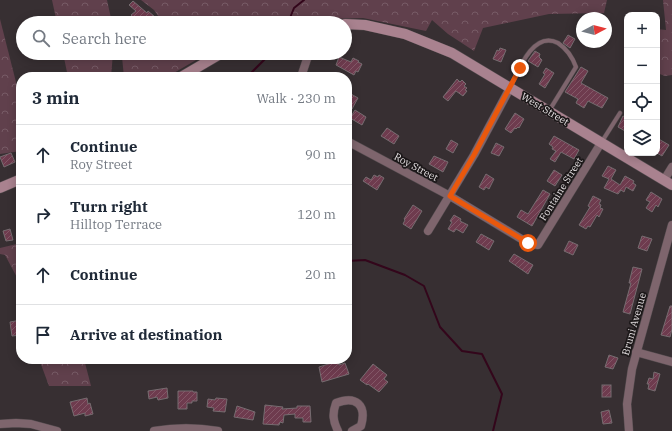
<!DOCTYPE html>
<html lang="en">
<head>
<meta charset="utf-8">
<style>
  body { margin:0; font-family:"IBM Plex Serif",serif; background:#f6f6f7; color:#1f2937 }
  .controls { position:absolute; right:12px; top:12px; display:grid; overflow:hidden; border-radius:8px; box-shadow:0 2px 10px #0003 }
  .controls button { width:36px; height:36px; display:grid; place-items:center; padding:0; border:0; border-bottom:1px solid #e0e1e3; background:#fff; color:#1f2937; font:20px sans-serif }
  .compass { position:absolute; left:576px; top:12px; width:36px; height:36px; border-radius:50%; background:#fff; box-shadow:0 2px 10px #0003; rotate:83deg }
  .stop { position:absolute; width:12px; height:12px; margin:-9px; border:3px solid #ea580c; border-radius:50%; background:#fff }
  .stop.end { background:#ea580c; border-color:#fff; box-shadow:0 1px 4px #0008 }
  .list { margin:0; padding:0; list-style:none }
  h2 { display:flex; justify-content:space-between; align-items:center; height:52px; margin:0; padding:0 16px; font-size:17px }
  h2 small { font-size:13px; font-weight:400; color:#747a83 }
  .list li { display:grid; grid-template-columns:26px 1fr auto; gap:12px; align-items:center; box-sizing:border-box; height:60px; padding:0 16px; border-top:1px solid #e0e1e3 }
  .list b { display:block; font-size:15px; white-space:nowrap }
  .list p { margin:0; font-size:13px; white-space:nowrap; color:#747a83 }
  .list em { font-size:13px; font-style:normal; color:#747a83 }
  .icon { flex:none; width:22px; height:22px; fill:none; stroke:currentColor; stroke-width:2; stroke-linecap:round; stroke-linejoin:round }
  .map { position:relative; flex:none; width:672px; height:431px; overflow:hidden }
  .search { position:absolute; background:#fff; box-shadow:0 2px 10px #0003; left:16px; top:16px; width:336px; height:44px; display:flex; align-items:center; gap:10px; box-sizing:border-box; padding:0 14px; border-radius:22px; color:#747a83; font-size:15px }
  .panel { position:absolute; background:#fff; box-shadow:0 2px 10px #0003; left:16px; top:72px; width:336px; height:292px; border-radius:16px }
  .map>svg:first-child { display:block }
</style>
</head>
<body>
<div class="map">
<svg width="672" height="431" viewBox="0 0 672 431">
  <defs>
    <pattern id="forest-crowns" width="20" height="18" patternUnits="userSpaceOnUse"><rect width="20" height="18" fill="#60404c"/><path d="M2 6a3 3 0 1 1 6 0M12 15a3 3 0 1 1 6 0" fill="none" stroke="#775b66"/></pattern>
    <pattern id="building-hatch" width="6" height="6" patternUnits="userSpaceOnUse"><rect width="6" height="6" fill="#6e3b4e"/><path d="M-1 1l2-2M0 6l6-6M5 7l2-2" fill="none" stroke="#835767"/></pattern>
  </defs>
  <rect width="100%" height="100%" fill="#372f32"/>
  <g fill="url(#forest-crowns)">
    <path d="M 52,0 L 107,0 L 112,23 L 57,23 Z"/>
    <path d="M 141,0 L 607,0 L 604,13 L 549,14 L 483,28 L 474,51 L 448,34 L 432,20 L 426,31 L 363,18 L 299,20 L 287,23 L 163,23 L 154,10 Z"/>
    <path d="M 663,0 L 672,0 L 672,75 L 665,76 L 657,73 L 657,29 L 666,30 Z"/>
    <path d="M 0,19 L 21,102 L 21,151 L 0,154 Z"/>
    <path d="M 63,53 L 113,53 L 111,77 L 68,77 Z"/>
    <path d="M 172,53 L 208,53 L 167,77 L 124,77 L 122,57 L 171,58 Z"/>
    <path d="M 21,243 L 21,285 L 5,255 L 0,254 L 0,248 Z"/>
    <path d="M 39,359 L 84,359 L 91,386 L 49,386 Z"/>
  </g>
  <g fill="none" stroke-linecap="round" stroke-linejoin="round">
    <g stroke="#33061b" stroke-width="2">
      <path d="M 288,23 L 294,8 L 304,0"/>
      <path d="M 243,77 L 248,76 L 271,53"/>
      <path d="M 347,261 L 365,260 L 405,275 L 424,286 L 440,327 L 462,351 L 482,354 L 502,394 L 493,431"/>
    </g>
  </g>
  <g fill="url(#building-hatch)" stroke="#766c70">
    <path d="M 133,1 L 147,13 L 148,11 L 155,17 L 150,23 L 148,23 L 143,18 L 138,22 L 131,15 L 136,11 L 129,5 Z"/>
    <path d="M 568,35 L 575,39 L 570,48 L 563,43 Z"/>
    <path d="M 500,48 L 506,50 L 501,62 L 493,59 L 497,50 L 499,51 Z"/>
    <path d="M 535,51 L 540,54 L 539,57 L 542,60 L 538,67 L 528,61 Z"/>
    <path d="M 339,57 L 351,62 L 353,58 L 359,61 L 358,62 L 362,64 L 358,72 L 356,71 L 354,75 L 336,65 Z"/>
    <path d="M 581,67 L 588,71 L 581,83 L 608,98 L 602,108 L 588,101 L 584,108 L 576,103 L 578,99 L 565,92 Z"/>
    <path d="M 546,68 L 554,73 L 545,88 L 539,84 L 545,74 L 543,73 Z"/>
    <path d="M 457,79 L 460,82 L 462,80 L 466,84 L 464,86 L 467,88 L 465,90 L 467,91 L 463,96 L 456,91 L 448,101 L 443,97 Z"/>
    <path d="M 351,94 L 358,98 L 352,109 L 347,107 L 347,102 Z"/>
    <path d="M 355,110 L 366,117 L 362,125 L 350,118 Z"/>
    <path d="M 515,113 L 524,119 L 519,128 L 518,127 L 516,129 L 515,128 L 511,133 L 505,129 Z"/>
    <path d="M 623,116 L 627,118 L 627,126 L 625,131 L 618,127 Z"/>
    <path d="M 387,128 L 399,136 L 394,144 L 381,136 Z"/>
    <path d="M 554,136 L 579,150 L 574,159 L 561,152 L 555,162 L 550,159 L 556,151 L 552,149 L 553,147 L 549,144 Z"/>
    <path d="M 657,138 L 669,145 L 662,156 L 657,153 Z"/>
    <path d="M 451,140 L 458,144 L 453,153 L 446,149 Z"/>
    <path d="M 496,143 L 504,147 L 499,156 L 491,153 Z"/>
    <path d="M 11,153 L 15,162 L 4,167 L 0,157 Z"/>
    <path d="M 434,156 L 448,162 L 443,172 L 429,164 Z"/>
    <path d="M 608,166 L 616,170 L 611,179 L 620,185 L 625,176 L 634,181 L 633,183 L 636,185 L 633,191 L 626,187 L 624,192 L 621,190 L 618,194 L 604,188 L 609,179 L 602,176 Z"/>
    <path d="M 554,170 L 562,175 L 555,186 L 547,181 Z"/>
    <path d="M 486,174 L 494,179 L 489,189 L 486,187 L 484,190 L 479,187 Z"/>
    <path d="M 374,175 L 378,177 L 379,175 L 384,178 L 377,190 L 363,181 L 366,177 L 371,180 Z"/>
    <path d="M 543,190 L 550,194 L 532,226 L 517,217 L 521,210 L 528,214 Z"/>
    <path d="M 651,192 L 662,199 L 658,207 L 656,205 L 652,212 L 646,208 L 650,202 L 646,200 Z"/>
    <path d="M 593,196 L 601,200 L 599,204 L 601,205 L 600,208 L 603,209 L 599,217 L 597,215 L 590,227 L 588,226 L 586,229 L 579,225 L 590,207 L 588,206 Z"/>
    <path d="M 413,205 L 422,211 L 411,229 L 403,224 L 405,220 L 404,219 Z"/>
    <path d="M 454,215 L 461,219 L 460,221 L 468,225 L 463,233 L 456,229 L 454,232 L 448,229 L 452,222 L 450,221 Z"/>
    <path d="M 10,229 L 13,240 L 6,241 L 3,231 Z"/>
    <path d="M 481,234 L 494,241 L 489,250 L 476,242 Z"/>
    <path d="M 642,236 L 652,239 L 647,251 L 638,248 Z"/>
    <path d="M 569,241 L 578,245 L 573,255 L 564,251 Z"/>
    <path d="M 514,254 L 533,265 L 528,274 L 509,261 Z"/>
    <path d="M 633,267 L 642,269 L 630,314 L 623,312 L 631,283 L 629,283 Z"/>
    <path d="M 670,306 L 672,306 L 672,329 L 670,337 L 661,335 Z"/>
    <path d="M 21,320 L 21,335 L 12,336 L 10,322 Z"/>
    <path d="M 609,355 L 618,358 L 613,369 L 605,367 Z"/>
    <path d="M 338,361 L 339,365 L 345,363 L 349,374 L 322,382 L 319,367 Z"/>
    <path d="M 373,364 L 387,375 L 384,379 L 388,382 L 379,392 L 368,384 L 367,385 L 360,380 Z"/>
    <path d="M 654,372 L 660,374 L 655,391 L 648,389 L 649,384 L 647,384 L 649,378 L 653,379 Z"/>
    <rect x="602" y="385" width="9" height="12"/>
    <path d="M 167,388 L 168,398 L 158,400 L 157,397 L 149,399 L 148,391 Z"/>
    <path d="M 178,391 L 193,391 L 193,392 L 197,392 L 197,401 L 192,401 L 192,403 L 187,403 L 187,409 L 178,409 Z"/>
    <path d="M 87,398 L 88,404 L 90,403 L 93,414 L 85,416 L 85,413 L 74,416 L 70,402 Z"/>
    <path d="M 216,398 L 227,399 L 225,412 L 213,411 L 214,408 L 207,407 L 208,399 L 215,400 Z"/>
    <path d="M 265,405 L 283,407 L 282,409 L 297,408 L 297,406 L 310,406 L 311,422 L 303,422 L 303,418 L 295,418 L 295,414 L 284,415 L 283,423 L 280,422 L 279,425 L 263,424 Z"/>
    <path d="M 237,406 L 255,412 L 253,420 L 234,417 Z"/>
    <path d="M 609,410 L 612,423 L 603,424 L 601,412 Z"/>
  </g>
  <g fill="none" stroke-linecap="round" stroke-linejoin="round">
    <g stroke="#534b4e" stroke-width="5">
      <g id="service">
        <path d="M 510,88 C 518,71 533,30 558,43 C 567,49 572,56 576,67 L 549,111"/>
        <path d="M 601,143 L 620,113"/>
      </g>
    </g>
    <g stroke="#534b4e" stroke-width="9">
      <g id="minor">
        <path d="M 301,77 L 309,53"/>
        <path d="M 347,141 L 450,196 L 528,243 L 538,245 L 601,143"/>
        <path d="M 664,180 L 672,167"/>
        <path d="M 428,231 L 474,155 L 510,88"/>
        <path d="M 636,352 L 672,362"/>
        <path d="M 0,424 L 16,423 L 31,424 L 57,431"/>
        <path d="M 154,431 C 177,427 195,427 218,431"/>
        <path d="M 338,431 C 333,421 332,414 336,403 C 356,395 367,405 361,426 L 352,431"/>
        <path d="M 629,431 L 627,404 L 632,369 L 672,225"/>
      </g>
    </g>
    <g stroke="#534b4e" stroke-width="11">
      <g id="secondary">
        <path d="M 345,24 L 365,25 L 405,34 L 452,53 L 672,185"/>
        <path d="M 181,77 L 222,53"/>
        <path d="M 0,188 L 21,179"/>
      </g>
    </g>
    <use href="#service" stroke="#7e656d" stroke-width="4"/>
    <use href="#minor" stroke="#7e656d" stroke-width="8"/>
    <use href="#secondary" stroke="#a9828f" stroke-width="10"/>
  </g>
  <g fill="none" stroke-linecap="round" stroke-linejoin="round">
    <path stroke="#ea580c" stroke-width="5" d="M 520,68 L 474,155 L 450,196 L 528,243"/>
  </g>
  <g text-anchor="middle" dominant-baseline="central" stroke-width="3.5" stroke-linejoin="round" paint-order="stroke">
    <g font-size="10" fill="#e4dfe1" stroke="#1c1819">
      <text transform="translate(545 109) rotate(31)">West Street</text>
      <text transform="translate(416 167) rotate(28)">Roy Street</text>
      <text transform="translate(561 189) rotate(-58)">Fontaine Street</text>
      <text transform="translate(634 324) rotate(-74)">Bruni Avenue</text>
    </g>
  </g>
</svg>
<div class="controls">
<button>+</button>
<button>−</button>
<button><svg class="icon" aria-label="locate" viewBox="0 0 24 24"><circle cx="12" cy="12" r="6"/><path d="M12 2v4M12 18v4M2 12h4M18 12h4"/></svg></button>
<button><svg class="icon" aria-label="layers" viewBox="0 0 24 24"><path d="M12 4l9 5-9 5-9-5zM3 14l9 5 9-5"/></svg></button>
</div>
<svg class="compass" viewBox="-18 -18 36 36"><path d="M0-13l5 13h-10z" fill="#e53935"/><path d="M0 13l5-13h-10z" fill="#747a83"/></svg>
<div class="stop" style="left:528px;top:243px"></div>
<div class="stop end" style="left:520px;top:68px"></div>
<div class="search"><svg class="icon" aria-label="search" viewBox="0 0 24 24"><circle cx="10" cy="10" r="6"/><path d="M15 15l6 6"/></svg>Search here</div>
<section class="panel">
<h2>3 min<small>Walk · 230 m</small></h2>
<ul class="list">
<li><svg class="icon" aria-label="ahead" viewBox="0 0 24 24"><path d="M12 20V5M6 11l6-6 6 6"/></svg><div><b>Continue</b><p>Roy Street</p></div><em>90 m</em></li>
<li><svg class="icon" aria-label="right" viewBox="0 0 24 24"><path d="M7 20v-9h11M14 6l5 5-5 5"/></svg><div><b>Turn right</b><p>Hilltop Terrace</p></div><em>120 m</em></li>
<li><svg class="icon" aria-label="ahead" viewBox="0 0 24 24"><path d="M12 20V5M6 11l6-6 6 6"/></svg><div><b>Continue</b></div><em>20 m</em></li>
<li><svg class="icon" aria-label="arrive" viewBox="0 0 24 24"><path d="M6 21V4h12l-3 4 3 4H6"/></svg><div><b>Arrive at destination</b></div></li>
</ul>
</section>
</div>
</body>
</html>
